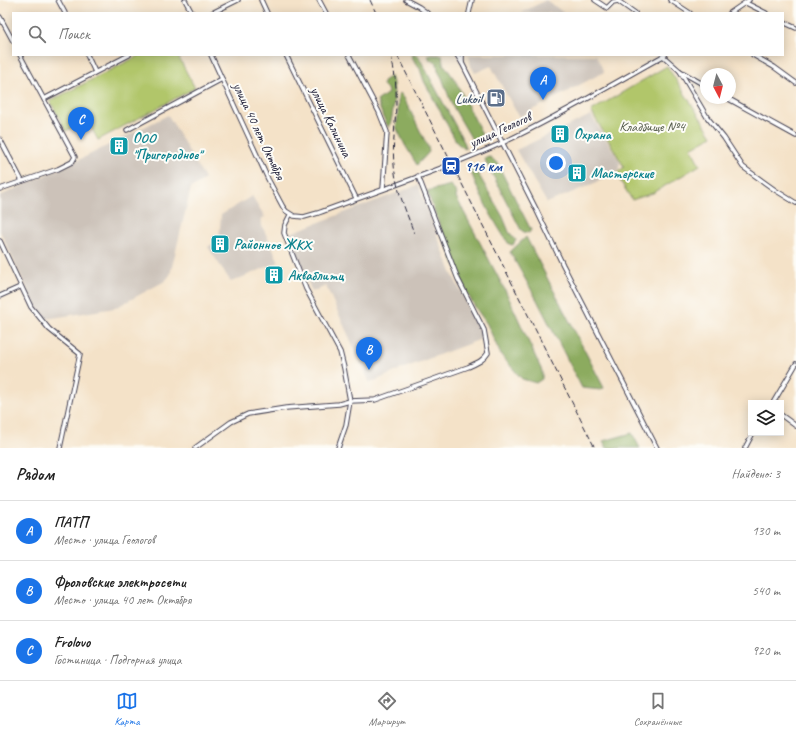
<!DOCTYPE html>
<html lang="ru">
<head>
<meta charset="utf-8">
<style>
  body { margin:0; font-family:Caveat,sans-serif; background:#f2f2f2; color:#222 }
  .controls { position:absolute; right:12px; bottom:12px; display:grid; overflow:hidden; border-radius:0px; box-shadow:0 2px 10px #0003 }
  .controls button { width:36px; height:36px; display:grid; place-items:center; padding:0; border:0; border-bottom:1px solid #e0e0e0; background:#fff; color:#222; font:20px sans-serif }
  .compass { position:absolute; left:700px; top:68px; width:36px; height:36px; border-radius:50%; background:#fff; box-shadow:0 2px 10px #0003; rotate:173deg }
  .you { position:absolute; left:556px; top:163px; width:14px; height:14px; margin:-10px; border:3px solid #fff; border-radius:50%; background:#1a73e8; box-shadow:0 0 0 6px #1a73e833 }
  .badge { display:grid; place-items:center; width:26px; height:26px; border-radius:50%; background:#1a73e8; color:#fff; font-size:13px; font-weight:700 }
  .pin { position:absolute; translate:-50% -33px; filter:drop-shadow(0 1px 2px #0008) }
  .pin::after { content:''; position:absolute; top:21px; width:14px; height:12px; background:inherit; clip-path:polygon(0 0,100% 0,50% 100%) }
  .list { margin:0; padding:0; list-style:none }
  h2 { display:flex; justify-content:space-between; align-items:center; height:52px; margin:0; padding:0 16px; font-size:17px }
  h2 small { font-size:13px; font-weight:400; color:#767676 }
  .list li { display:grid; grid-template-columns:26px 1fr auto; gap:12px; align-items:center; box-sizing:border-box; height:60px; padding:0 16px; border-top:1px solid #e0e0e0 }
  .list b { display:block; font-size:15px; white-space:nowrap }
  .list p { margin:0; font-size:13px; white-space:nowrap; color:#767676 }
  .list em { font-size:13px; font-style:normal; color:#767676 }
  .icon { flex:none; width:22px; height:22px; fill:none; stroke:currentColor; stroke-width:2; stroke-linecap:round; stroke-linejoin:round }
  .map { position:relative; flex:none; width:796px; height:448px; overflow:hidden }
  .search { position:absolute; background:#fff; box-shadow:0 2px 10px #0003; left:12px; right:12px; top:12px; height:44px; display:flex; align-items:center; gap:10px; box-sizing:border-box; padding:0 14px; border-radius:0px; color:#767676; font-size:15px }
  .sheet { height:232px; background:#fff }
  nav { display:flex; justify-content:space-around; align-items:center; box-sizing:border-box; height:56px; border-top:1px solid #e0e0e0; background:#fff; font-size:11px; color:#767676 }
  nav a { display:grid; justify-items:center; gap:2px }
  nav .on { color:#1a73e8 }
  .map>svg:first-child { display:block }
</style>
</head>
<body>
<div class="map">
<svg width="796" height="448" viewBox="0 0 796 448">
  <rect width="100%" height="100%" fill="#fdfcf7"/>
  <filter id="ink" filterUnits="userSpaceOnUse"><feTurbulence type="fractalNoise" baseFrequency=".025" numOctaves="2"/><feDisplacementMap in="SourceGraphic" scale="8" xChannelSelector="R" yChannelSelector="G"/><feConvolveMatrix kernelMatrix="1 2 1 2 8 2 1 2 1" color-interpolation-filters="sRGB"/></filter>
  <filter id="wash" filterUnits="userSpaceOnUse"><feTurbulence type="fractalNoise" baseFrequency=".012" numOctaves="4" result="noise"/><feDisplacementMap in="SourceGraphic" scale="16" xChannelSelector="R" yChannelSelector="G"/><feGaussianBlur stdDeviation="0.9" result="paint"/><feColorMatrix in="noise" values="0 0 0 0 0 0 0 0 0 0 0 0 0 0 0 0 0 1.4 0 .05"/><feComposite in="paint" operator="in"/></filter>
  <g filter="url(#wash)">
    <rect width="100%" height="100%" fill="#f4e2c8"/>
    <g fill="#ccc2b9">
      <path d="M 546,0 L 564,13 L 521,13 Z"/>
      <path d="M 469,55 L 596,55 L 604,72 L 519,117 L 491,66 L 475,73 L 471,66 Z"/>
      <path d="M 168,115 L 205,179 L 191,188 L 170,275 L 165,281 L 115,308 L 46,319 L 36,307 L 0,231 L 0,196 L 85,157 Z"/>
      <path d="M 591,115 L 620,162 L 619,168 L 616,174 L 547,203 L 516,150 Z"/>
      <path d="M 418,185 L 451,272 L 484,338 L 404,368 L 370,383 L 326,286 L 312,292 L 288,234 Z"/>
      <path d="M 252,196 L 265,217 L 261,220 L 262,226 L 279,262 L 231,282 L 208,247 L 219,239 L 221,215 Z"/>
    </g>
    <g fill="#b1c66a" stroke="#6a7452">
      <path d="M 140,55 L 184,55 L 179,58 L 195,88 L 98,140 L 87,120 L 66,131 L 50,101 Z"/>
      <path d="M 667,66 L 712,136 L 691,148 L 700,165 L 653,193 L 632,200 L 616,174 L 624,167 L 591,111 Z"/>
    </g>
    <g fill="#8cab5e" stroke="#57664c">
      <path d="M 411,55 L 418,55 L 465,144 L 465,149 L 457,143 L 424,81 L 419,66 L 416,64 Z"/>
      <path d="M 428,55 L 442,55 L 443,63 L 455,80 L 482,134 L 474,143 L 452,105 L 442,78 L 438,71 L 437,63 L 430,60 Z"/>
      <path d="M 391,76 C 396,88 394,115 389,128 C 383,119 381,110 377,101 L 388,93 L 387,89 L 383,85 L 383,81 Z"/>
      <path d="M 400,93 L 404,98 L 428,147 L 429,152 L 417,165 L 405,145 L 396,127 L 398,115 L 398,95 Z"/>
      <path d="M 490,157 L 497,163 L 531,230 L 529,233 L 524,232 L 521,230 L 484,158 Z"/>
      <path d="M 473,165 L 503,217 L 509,232 L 516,240 L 513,245 L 509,244 C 498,229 472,183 470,166 Z"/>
      <path d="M 451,185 L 457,194 L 456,197 L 506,292 L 542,371 L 542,379 L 536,383 L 522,379 L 501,355 L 487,324 L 475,307 L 467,293 L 446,243 L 427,191 Z"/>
      <path d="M 526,237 L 604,388 L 601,390 L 582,388 L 537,300 L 510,252 Z"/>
      <path d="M 632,433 L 640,448 L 607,448 L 603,441 Z"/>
    </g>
  </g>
  <g filter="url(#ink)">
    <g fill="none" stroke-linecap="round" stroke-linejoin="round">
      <g stroke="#423f50" stroke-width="5.5">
        <g id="minor">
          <path d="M 58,0 L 65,13"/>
          <path d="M 185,0 L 192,13"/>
          <path d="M 261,0 L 267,13"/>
          <path d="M 319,0 L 326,13"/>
          <path d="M 406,0 L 419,7 L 427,13"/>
          <path d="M 595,0 L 607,8 L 613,2 L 618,1 L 635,13"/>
          <path d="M 670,0 L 690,13"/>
          <path d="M 746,3 L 766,13"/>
          <path d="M 212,13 L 238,0"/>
          <path d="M 469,13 L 472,0"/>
          <path d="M 730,13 L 749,0"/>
          <path d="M 0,17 L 13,41"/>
          <path d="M 783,22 L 796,28"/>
          <path d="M 87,55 L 95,72"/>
          <path d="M 211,55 L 268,179 L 283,207 L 286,211 L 294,216 L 304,217 L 318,213 C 380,190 443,170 502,143 C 558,117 611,85 665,55"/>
          <path d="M 286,55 L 356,198"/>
          <path d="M 349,55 L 379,112 L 387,132 L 383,189"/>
          <path d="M 457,55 L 462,63"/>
          <path d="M 462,55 L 462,63 L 536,209 L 563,265 L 657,448"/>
          <path d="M 753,55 L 774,67 L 796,83"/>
          <path d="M 663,56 L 680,71 L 706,86"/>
          <path d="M 680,71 L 707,117 L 724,138 L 743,167 L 775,190 L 796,203"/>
          <path d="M 727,98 L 796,136"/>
          <path d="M 44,99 L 129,55"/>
          <path d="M 127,130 L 222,79"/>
          <path d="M 0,139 L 22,181"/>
          <path d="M 0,189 L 58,169 L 72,162 L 75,157 L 20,55"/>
          <path d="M 290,215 L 285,225 L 284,233 L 306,289 L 340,352 L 344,368 L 350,401 L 346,425 L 338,448"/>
          <path d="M 0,241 L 31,307 L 49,329 L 80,354 L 60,448"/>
          <path d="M 0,296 L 20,287"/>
          <path d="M 773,403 L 796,364"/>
          <path d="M 781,415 L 796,426"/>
          <path d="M 195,448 L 231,422 L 248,414 L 286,408 L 339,404 L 350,401 L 375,400 L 468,367 C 477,363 483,361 488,353 L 484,330 L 458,279 L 418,176"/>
          <path d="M 745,448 L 753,433"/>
        </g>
      </g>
      <use href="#minor" stroke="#fff" stroke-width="3.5"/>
      <g stroke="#22223b" stroke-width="1" stroke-dasharray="6 3" stroke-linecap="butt">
        <path d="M 370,0 L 376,13"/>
        <path d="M 391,55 C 394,70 397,85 396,101 C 396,123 392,143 394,165 C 396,189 406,211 414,233"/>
        <path d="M 397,55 L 595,448"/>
      </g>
    </g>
  </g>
  <defs>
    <g id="fuel-square" transform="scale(1)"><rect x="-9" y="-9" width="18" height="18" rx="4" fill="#5c6f8a" stroke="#fdfcf7"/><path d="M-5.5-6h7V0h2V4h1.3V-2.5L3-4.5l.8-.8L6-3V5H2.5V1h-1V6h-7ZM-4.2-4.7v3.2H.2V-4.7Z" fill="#fff"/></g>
    <g id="building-square" transform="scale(1)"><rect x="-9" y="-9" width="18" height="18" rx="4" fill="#0f9aa8" stroke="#fdfcf7"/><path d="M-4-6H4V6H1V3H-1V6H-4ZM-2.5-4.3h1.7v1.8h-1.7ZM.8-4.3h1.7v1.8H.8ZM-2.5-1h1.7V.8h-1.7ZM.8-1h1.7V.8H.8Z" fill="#fff"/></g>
    <g id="station-square" transform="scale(1)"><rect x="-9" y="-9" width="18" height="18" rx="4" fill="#1a4fb4" stroke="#fdfcf7"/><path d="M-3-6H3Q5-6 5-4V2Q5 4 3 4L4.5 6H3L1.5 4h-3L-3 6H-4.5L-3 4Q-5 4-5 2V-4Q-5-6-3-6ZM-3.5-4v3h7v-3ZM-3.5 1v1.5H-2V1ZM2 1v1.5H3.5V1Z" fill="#fff"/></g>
  </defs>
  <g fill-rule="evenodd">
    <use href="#fuel-square" x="496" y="98"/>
    <use href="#building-square" x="560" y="134"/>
    <use href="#building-square" x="119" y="146"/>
    <use href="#station-square" x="451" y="166"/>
    <use href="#building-square" x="577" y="173"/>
    <use href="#building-square" x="220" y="244"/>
    <use href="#building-square" x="274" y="275"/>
  </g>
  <g text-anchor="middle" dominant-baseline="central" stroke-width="4" stroke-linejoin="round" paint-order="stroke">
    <g font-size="14" font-weight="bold" fill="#4e5e75" stroke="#fdfcf7" text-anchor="end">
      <text x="482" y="98">Lukoil</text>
    </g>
    <g font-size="14" fill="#22223b" stroke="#fdfcf7">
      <text transform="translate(331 122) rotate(64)">улица Калинина</text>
      <text transform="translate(500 130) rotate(-25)">улица Геологов</text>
      <text transform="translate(259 131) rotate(65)">улица 40 лет Октября</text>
    </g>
    <g font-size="14" fill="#545b4b" stroke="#fdfcf7">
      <text x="652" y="126">Кладбище №4</text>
    </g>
    <g font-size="14" font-weight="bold" fill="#0d838f" stroke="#fdfcf7" text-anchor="start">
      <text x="574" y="134">Охрана</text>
      <text x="133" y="138">ООО<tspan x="133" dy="16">"Пригородное"</tspan></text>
      <text x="591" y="173">Мастерские</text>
      <text x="234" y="244">Районное ЖКХ</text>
      <text x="288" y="275">Акваблитц</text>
    </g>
    <g font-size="14" font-weight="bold" fill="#164399" stroke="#fdfcf7" text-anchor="start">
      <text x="465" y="166">916 км</text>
    </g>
  </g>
</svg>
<div class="controls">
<button><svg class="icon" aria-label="layers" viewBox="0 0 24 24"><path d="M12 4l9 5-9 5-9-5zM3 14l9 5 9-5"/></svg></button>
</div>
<svg class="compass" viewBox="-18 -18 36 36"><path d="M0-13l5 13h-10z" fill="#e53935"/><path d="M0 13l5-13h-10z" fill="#767676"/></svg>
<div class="you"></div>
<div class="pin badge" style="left:543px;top:100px">A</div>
<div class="pin badge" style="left:369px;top:370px">B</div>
<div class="pin badge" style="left:81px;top:140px">C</div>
<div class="search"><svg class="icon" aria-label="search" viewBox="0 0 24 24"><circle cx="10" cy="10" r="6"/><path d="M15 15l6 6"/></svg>Поиск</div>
</div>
<section class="sheet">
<h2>Рядом<small>Найдено: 3</small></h2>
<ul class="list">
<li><span class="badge">A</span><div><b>ПАТП</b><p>Место · улица Геологов</p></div><em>130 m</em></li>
<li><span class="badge">B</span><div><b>Фроловские электросети</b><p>Место · улица 40 лет Октября</p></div><em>540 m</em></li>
<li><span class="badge">C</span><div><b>Frolovo</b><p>Гостиница · Подгорная улица</p></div><em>920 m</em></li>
</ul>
</section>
<nav>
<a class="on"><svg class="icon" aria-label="map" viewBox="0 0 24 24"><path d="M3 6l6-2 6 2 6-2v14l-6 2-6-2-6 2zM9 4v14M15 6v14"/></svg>Карта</a>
<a><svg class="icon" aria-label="directions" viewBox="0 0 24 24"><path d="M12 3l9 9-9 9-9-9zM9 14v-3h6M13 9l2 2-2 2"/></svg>Маршрут</a>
<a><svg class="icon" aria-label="saved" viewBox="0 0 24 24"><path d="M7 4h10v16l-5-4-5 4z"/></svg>Сохранённые</a>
</nav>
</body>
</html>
